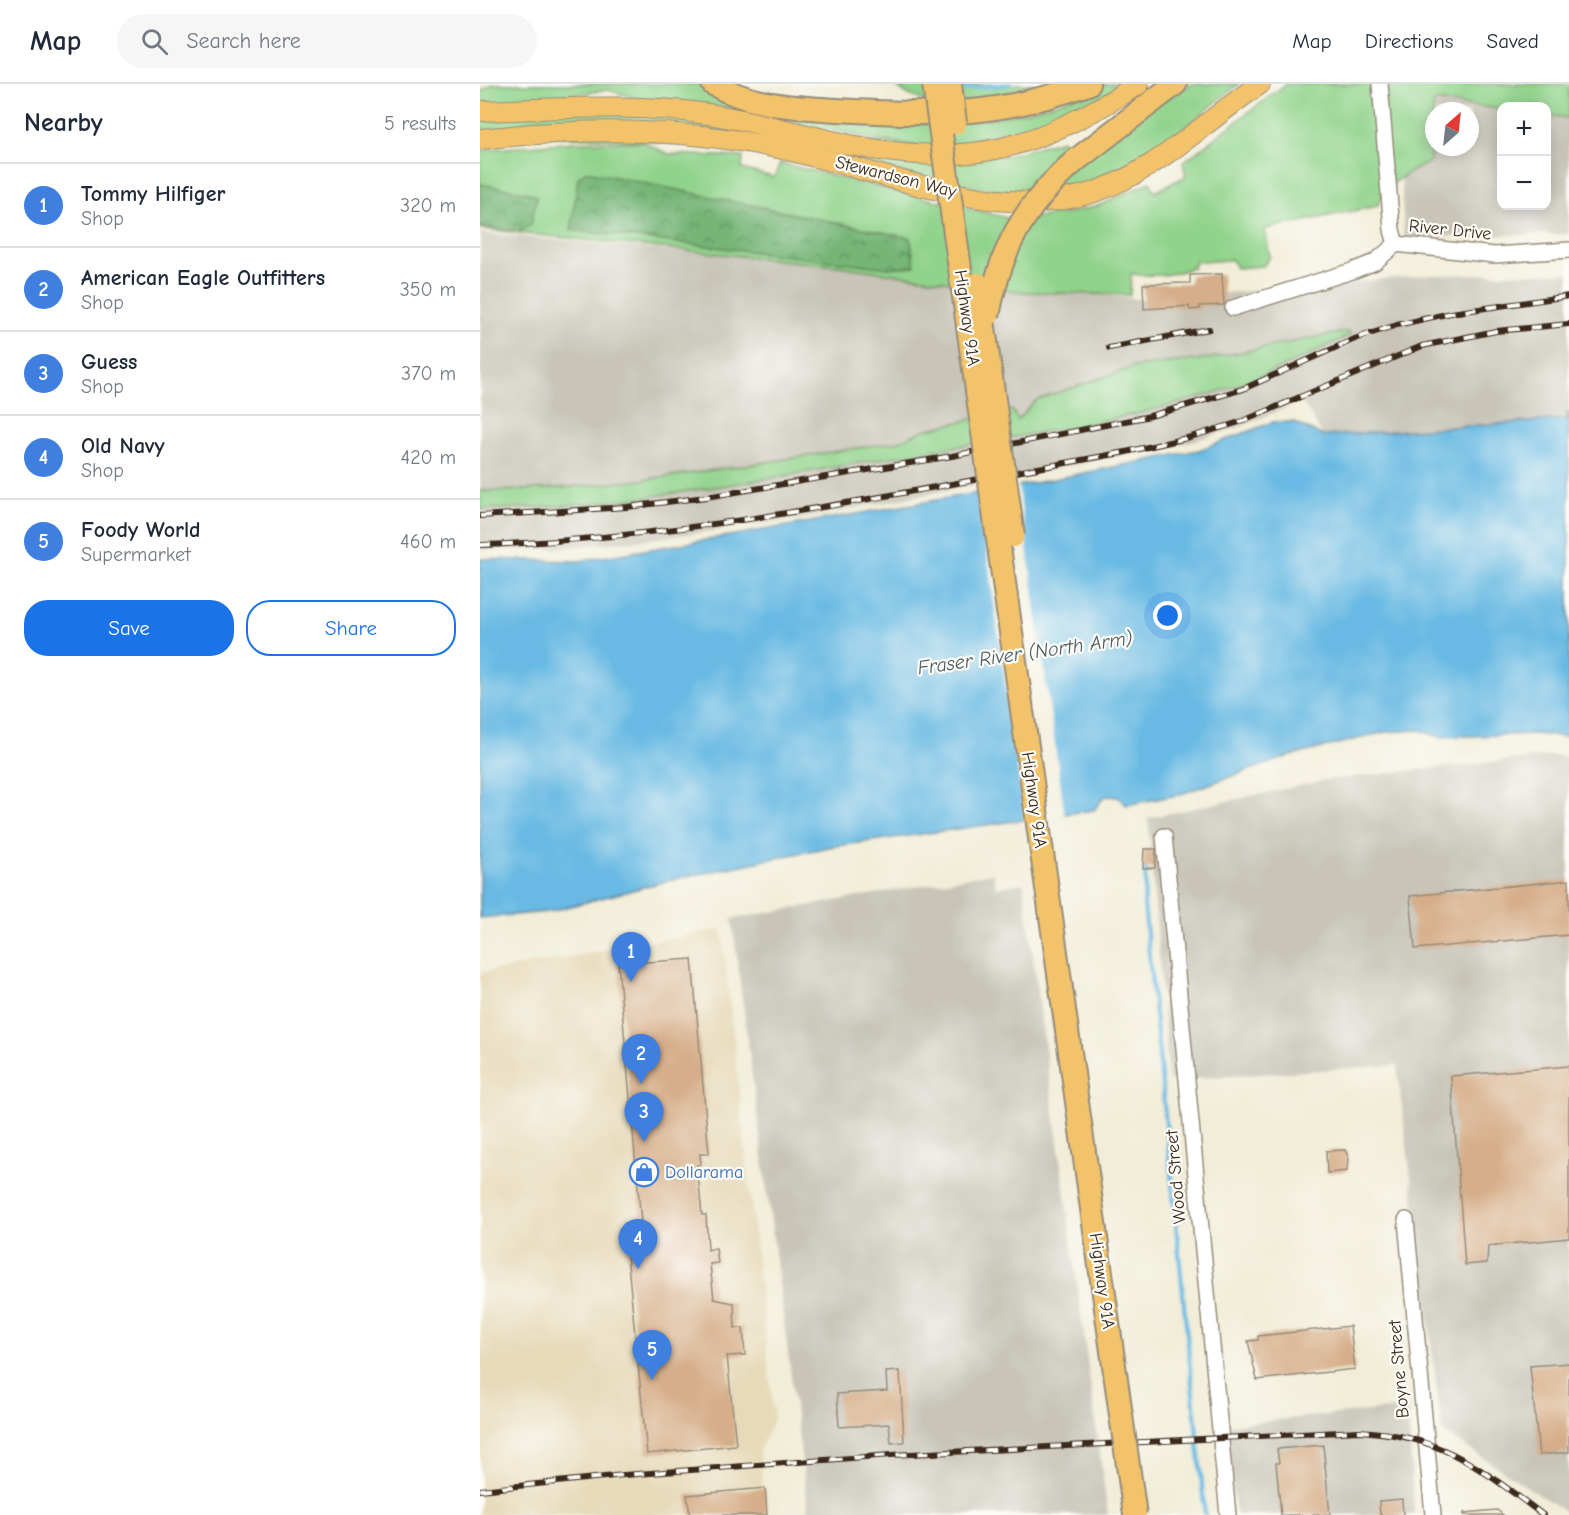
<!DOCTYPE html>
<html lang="en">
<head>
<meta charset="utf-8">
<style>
  body { margin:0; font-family:"Comic Neue",sans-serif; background:#f6f6f7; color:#1f2937 }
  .controls { position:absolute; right:18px; top:18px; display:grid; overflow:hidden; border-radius:12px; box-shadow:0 3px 15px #0003 }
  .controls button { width:54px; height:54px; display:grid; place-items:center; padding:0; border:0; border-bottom:2px solid #e0e1e3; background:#fff; color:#1f2937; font:30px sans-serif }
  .compass { position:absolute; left:945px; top:18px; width:54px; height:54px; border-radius:50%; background:#fff; box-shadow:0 3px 15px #0003; rotate:27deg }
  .you { position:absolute; left:688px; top:532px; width:21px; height:21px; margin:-15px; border:4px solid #fff; border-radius:50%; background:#1a73e8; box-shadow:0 0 0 9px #1a73e833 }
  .badge { display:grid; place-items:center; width:39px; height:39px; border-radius:50%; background:#1a73e8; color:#fff; font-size:20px; font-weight:700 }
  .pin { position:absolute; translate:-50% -50px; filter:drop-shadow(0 2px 3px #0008) }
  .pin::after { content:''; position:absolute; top:32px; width:21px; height:18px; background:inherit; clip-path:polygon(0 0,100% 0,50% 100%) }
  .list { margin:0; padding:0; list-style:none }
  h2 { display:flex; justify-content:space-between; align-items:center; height:78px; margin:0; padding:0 24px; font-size:26px }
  h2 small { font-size:20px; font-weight:400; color:#747a83 }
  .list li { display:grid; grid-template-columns:39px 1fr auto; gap:18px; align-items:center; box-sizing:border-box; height:84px; padding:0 24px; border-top:2px solid #e0e1e3 }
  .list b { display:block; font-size:22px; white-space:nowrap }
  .list p { margin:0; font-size:20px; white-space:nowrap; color:#747a83 }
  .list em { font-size:20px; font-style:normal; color:#747a83 }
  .actions { display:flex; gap:12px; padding:18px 24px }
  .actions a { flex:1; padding:14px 0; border:2px solid #1a73e8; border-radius:24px; text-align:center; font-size:21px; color:#1a73e8 }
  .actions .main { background:#1a73e8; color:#fff }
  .icon { flex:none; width:33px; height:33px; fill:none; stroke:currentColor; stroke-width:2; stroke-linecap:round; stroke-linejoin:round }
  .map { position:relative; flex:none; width:1089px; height:1431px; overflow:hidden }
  header { display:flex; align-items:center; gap:36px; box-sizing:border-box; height:84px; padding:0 30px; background:#fff; border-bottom:2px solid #e0e1e3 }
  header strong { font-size:28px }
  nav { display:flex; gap:33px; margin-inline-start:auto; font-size:21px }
  .search { width:420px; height:54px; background:#f6f6f7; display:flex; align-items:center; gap:15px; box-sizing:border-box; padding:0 21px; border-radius:33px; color:#747a83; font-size:22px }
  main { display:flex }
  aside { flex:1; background:#fff }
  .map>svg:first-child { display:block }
</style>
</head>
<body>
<header>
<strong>Map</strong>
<div class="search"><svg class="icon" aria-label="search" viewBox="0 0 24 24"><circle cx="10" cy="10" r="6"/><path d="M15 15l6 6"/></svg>Search here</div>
<nav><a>Map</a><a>Directions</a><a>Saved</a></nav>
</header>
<main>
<aside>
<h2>Nearby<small>5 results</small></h2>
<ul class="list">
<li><span class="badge" style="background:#3f7fe0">1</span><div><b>Tommy Hilfiger</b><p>Shop</p></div><em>320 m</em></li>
<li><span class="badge" style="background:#3f7fe0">2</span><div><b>American Eagle Outfitters</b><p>Shop</p></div><em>350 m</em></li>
<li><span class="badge" style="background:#3f7fe0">3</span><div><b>Guess</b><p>Shop</p></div><em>370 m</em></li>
<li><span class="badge" style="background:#3f7fe0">4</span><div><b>Old Navy</b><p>Shop</p></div><em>420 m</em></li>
<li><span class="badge" style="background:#3f7fe0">5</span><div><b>Foody World</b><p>Supermarket</p></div><em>460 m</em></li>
</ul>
<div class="actions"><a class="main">Save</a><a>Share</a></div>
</aside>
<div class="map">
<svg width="1089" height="1431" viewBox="0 0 1089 1431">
  <defs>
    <pattern id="forest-crowns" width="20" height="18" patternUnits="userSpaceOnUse" patternTransform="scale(1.5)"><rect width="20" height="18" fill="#74b577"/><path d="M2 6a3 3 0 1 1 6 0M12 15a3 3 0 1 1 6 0" fill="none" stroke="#609361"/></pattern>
  </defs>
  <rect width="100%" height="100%" fill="#fdfcf7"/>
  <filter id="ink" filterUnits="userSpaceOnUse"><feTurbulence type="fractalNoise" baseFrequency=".0167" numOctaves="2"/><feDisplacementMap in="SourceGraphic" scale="12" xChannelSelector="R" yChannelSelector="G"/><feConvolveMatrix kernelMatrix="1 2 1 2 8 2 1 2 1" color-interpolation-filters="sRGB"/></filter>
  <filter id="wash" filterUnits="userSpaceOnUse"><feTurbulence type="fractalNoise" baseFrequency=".008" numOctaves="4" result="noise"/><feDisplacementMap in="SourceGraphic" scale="24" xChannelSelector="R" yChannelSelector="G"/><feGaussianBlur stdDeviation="1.35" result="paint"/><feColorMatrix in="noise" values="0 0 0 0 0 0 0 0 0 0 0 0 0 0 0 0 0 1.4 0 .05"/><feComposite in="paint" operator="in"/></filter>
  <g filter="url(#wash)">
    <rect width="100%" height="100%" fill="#f1edd8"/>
    <path fill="#e6daba" d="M 242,845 L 294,1335 L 279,1367 L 285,1431 L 0,1431 L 0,889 Z"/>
    <g fill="#c8c4b8" fill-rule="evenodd">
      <path d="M 917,0 L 1035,0 L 1089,8 L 1089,150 L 924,153 ZM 1022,22 L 1066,22 L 1066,122 L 1022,122 ZM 954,27 L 990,27 L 990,63 L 954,63 Z"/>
      <path d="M 0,149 L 436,189 L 667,216 L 949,191 L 1089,189 L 1089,335 L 843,352 L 822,317 L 762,342 L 706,359 L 330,433 L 179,454 L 70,465 L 0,466 Z"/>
      <path d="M 1078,671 L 1089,674 L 1089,1430 L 962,1347 L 917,981 L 689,996 L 668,734 L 846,696 Z"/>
      <path d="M 513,789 L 516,804 L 543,799 L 628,1431 L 329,1431 L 252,835 Z"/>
      <path d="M 928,1323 L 934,1431 L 756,1431 L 745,1341 Z"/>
    </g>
    <g fill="#90d38b" stroke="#667e54" stroke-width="1.5">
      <path d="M 12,0 L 218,0 L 226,6 C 271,16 318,30 364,36 C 454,47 542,38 626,0 L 640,0 L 620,14 L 568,40 L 544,48 L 520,48 L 487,58 L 448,63 L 398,56 L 254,25 L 189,16 L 159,15 L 128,6 L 49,16 L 150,31 L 525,72 L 583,56 L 590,70 L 711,0 L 759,0 L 673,69 L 616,101 L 545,110 L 473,100 L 337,67 L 0,48 L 0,8 Z"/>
      <path d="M 445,0 L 556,0 C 515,13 454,34 417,3 Z"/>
      <path d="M 806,0 L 1089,0 L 1089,34 L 1067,31 L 1066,22 L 1022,22 L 1021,25 L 954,17 L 950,78 C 928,88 907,99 897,122 L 785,145 L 790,173 L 783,182 L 756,184 L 752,176 L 715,178 L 713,183 C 691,193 672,192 651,190 L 650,211 L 544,208 L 357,182 L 0,145 L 0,66 L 97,58 L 162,58 L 189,70 L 263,73 L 262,85 L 292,93 L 295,92 L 300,79 L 536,136 L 593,128 L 620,121 L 670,98 L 675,108 L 706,92 L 703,78 Z"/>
      <path d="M 865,248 L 870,248 L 870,251 C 831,270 791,290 749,304 C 636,342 512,355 395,376 C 263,399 134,424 0,425 L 0,407 C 140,406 279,378 417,358 L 444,346 L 532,326 L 538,336 L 556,316 L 654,283 L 731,274 Z"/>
    </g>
    <g fill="url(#forest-crowns)" stroke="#58704a" stroke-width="1.5">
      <path d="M 106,87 L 430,154 L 435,182 L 409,184 L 91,146 L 98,94 Z"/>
      <path d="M 0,100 L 46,108 L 57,113 L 51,140 L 42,147 L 0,143 Z"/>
    </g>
    <path fill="#68b9e3" stroke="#527280" stroke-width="1.5" d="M 1087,328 L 1089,328 L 1089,653 L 1055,650 L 960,653 L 940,646 L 905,648 L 807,673 L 698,711 L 646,721 L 638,713 L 625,712 L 614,726 L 349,763 L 195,795 L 68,828 L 0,834 L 0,475 L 99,477 L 249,452 L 554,399 L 719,366 L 793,338 L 813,338 L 843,352 L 1088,335 Z"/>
    <path fill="#f1edd8" d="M 538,399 L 585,733 L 545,739 L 498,405 Z"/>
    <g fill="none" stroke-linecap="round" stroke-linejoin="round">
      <g stroke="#68b9e3" stroke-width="4">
        <path d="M 484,5 L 530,0"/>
        <path d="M 666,784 L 664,820 L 725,1431"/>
      </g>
    </g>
    <g id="blocks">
      <g fill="#d6ae89">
        <path d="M 742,190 L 744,221 L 720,222 L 720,225 L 710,226 L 709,222 L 664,225 L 663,200 L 710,199 L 710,191 Z"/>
        <path d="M 664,765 L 676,765 L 675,784 L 663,784 Z"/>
        <path d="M 1089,796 L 1089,851 L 935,865 L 930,812 Z"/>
        <path d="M 212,875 L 229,1070 L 220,1070 L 221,1080 L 217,1081 L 222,1131 L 226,1131 L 228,1166 L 236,1164 L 238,1179 L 230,1180 L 234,1215 L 254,1219 L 255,1244 L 263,1244 L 265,1271 L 247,1272 L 256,1361 L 167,1370 L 144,1140 L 161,1138 L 138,880 Z"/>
        <path d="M 1089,982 L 1089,1154 L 1008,1162 L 1007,1179 L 985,1181 L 971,992 Z"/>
        <path d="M 865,1066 L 868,1072 L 867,1087 L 847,1089 L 846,1067 Z"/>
        <path d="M 870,1242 L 875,1285 L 777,1296 L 768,1257 L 778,1256 L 778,1252 Z"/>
        <path d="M 1089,1279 L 1089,1368 L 1059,1371 L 1050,1282 Z"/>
        <path d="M 420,1287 L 424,1358 L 411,1359 L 409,1340 L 359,1343 L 357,1310 L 407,1307 L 406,1288 Z"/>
        <path d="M 843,1361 L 850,1431 L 801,1431 L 796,1379 L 799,1379 L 797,1365 Z"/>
        <path d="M 285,1404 L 287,1431 L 210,1431 L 207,1411 Z"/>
        <path d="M 922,1415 L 923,1431 L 900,1431 L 899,1417 Z"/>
        <path d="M 1017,1426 L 1023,1431 L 984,1431 L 984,1429 Z"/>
      </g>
    </g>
  </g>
  <g filter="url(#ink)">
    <use href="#blocks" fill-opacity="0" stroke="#968c7b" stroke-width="1.5"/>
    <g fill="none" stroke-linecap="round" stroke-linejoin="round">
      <g stroke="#968c7b" stroke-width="18">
        <g id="minor">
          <path d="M 900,0 L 912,146 L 916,160"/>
          <path d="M 753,224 L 872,187 L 895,178 L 916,160 L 1014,171 L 1089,166"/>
          <path d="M 684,752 L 748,1431"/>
          <path d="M 926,1136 L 953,1431"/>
        </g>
      </g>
      <g stroke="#968c7b" stroke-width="22">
        <g id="major">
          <path d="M 0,27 C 76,25 152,19 228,30 C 276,37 323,51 370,61 C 492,85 556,65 659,0"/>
          <path d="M 0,55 C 101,44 199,43 298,64 C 390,83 507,135 600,112 C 670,95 722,39 780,0"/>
        </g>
      </g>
      <g stroke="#968c7b" stroke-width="26">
        <g id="highway">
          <path d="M 233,0 C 271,22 314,23 357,26 C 451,32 518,33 608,0"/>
          <path d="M 595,77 L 695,0"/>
        </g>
      </g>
      <use href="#minor" stroke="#fff" stroke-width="15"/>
      <use href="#major" stroke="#f2c36a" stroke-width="20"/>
      <use href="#highway" stroke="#f2c36a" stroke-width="22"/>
      <g stroke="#3b2a1e" stroke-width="6">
        <g id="rail">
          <path d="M 629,264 L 729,245"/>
          <path d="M 0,432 L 147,423 L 226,413 L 472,372 L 670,332 L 763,305 L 877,254 L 917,241 L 971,229 L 1089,212"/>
          <path d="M 0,461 C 218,454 432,406 646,368 L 707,354 L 763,337 L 942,262 L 1016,247 L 1089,240"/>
          <path d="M 0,1406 L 144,1391 L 411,1371 L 879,1347 C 961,1351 1000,1384 1063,1431"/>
        </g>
      </g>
      <use href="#rail" stroke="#fdfcf7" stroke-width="4" stroke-dasharray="11" stroke-linecap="butt"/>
      <g stroke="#968c7b" stroke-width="26" stroke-linecap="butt">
        <g id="highway-bridge">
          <path d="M 454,0 L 655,1431"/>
          <path d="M 470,0 L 475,39"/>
          <path d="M 498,200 L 533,452"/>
          <path d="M 508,231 C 521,164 543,123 595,77"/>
        </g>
      </g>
      <use href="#highway-bridge" stroke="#f2c36a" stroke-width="22"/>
    </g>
  </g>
  <defs>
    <g id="shop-ring" transform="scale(1.5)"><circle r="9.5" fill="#fdfcf7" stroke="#3f7fe0" stroke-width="1.5"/><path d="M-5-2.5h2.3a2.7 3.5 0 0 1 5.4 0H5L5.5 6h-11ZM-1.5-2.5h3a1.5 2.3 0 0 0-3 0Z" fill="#3f7fe0"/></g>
  </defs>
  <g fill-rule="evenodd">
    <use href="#shop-ring" x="164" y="1088"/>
  </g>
  <g text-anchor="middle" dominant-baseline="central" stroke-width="4.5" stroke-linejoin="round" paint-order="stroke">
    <g font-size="18" fill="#3b2a1e" stroke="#fdfcf7">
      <text transform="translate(416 93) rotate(14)">Stewardson Way</text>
      <text transform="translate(970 146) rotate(6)">River Drive</text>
      <text transform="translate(487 234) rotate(82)">Highway 91A</text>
      <text transform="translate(554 716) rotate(82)">Highway 91A</text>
      <text transform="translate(696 1093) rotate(-95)">Wood Street</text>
      <text transform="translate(622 1197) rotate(82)">Highway 91A</text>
      <text transform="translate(919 1285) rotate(-95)">Boyne Street</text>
    </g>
    <g font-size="18" fill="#366cbe" stroke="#fdfcf7" text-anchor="start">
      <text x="185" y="1088">Dollarama</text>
    </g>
    <g font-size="20" font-style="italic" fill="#4b5c63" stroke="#fdfcf7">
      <text transform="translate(545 569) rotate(-8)">Fraser River (North Arm)</text>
    </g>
  </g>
</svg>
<div class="controls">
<button>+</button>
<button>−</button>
</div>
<svg class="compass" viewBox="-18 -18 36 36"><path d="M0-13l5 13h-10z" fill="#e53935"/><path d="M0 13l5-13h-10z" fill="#747a83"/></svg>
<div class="you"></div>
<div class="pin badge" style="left:151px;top:898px;background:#3f7fe0">1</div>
<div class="pin badge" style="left:161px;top:1000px;background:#3f7fe0">2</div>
<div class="pin badge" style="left:164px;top:1058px;background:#3f7fe0">3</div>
<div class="pin badge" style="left:158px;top:1185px;background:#3f7fe0">4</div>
<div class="pin badge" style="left:172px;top:1296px;background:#3f7fe0">5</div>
</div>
</main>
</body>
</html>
